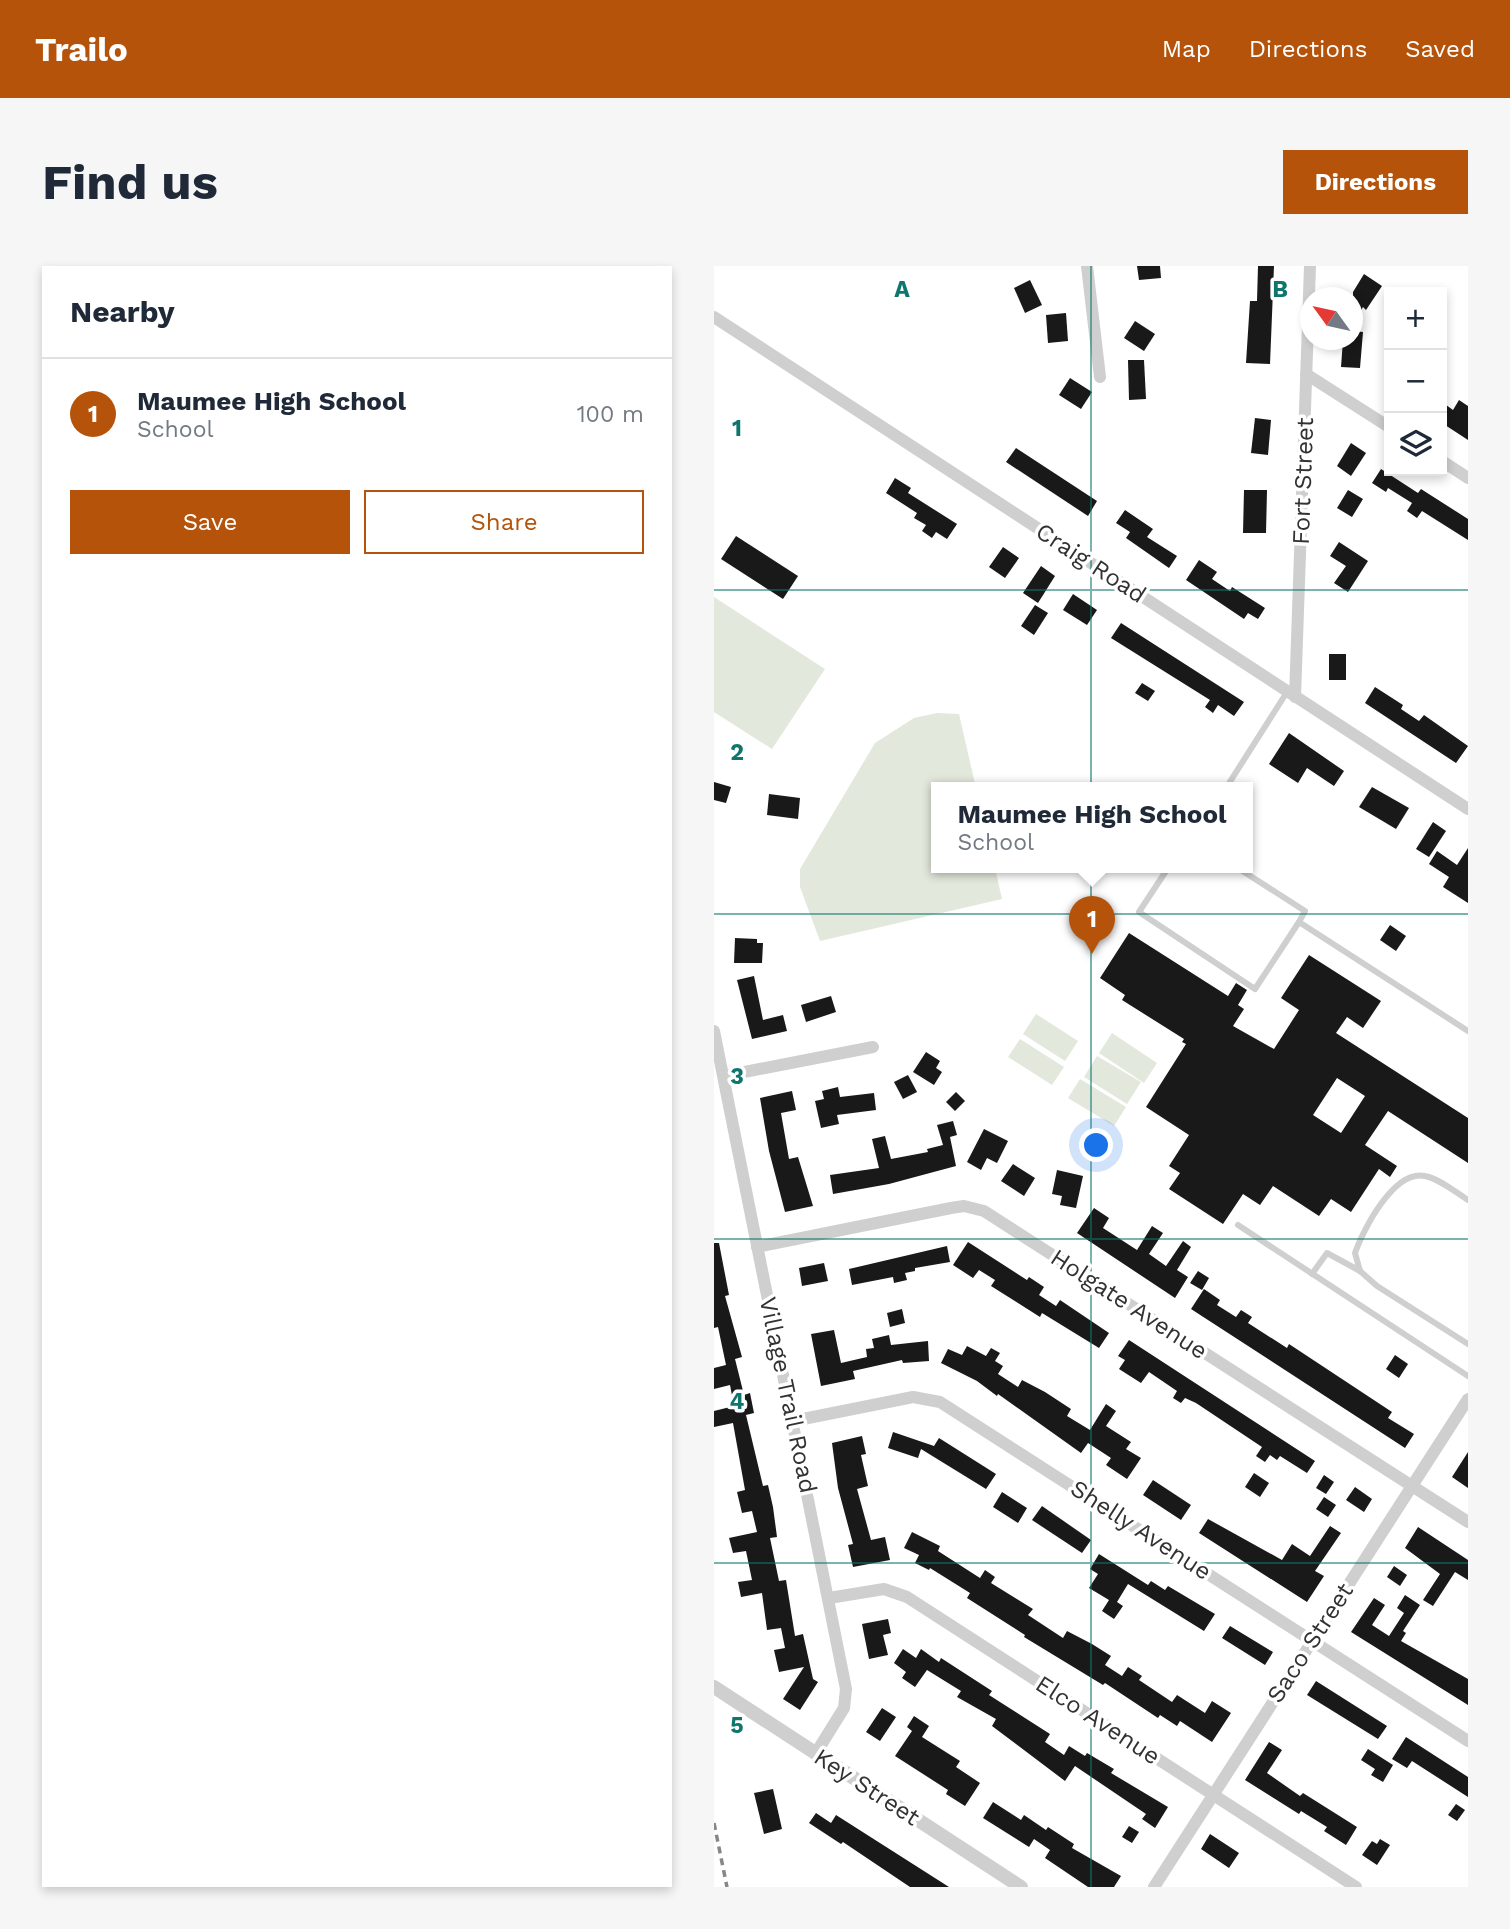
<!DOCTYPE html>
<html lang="en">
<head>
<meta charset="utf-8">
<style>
  body { margin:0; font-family:"Work Sans",sans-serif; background:#f6f6f7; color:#1f2937 }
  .controls { position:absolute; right:21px; top:21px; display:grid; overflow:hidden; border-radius:0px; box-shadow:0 4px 10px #0003 }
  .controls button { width:63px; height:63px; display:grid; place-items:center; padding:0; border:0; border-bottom:2px solid #e0e1e3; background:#fff; color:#1f2937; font:35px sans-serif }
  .compass { position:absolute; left:586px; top:21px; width:63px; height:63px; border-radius:50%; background:#fff; box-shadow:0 4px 10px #0003; rotate:303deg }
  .you { position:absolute; left:383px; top:880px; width:24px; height:24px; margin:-18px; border:5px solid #fff; border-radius:50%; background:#1a73e8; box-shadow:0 0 0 10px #1a73e833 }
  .badge { display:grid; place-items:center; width:46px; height:46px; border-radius:50%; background:#b45309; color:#fff; font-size:23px; font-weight:700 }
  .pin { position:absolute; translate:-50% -58px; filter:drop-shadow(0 2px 4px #0008) }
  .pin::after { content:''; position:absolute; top:37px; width:24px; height:21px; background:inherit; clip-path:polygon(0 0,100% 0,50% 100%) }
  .popup { position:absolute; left:217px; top:516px; width:322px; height:91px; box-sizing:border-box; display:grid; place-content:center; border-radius:0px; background:#fff; filter:drop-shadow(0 2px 5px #0005); font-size:23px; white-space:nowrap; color:#747a83 }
  .popup b { font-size:26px; color:#1f2937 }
  .popup::after { content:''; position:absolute; left:50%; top:100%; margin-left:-14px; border:14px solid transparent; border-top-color:#fff }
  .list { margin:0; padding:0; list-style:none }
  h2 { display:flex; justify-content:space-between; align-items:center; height:91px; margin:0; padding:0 28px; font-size:30px }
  h2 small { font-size:23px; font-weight:400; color:#747a83 }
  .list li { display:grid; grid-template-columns:46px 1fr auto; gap:21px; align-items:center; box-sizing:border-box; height:112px; padding:0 28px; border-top:2px solid #e0e1e3 }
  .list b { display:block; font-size:26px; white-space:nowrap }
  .list p { margin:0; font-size:23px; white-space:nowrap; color:#747a83 }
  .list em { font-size:23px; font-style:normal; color:#747a83 }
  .actions { display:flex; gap:14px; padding:21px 28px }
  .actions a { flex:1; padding:16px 0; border:2px solid #b45309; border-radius:0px; text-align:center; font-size:24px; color:#b45309 }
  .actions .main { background:#b45309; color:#fff }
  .icon { flex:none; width:38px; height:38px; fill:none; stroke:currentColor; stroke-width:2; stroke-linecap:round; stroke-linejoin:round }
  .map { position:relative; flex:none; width:754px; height:1621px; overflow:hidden; border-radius:0px }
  header { display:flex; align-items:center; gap:42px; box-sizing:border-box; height:98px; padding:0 35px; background:#b45309; color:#fff }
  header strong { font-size:33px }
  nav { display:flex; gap:38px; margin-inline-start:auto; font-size:24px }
  .intro { display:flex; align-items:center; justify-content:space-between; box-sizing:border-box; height:168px; padding:0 42px }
  h1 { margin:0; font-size:49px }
  .button { padding:18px 32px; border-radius:0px; background:#b45309; color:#fff; font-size:24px; font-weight:700 }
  main { display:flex; gap:42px; padding:0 42px }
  aside { flex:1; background:#fff; border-radius:0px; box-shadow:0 4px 10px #0003 }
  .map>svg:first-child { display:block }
</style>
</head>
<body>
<header>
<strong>Trailo</strong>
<nav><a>Map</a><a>Directions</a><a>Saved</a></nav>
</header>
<div class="intro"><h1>Find us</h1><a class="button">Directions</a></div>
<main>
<aside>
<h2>Nearby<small></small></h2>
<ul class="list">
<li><span class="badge">1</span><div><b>Maumee High School</b><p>School</p></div><em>100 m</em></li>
</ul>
<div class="actions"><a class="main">Save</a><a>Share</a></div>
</aside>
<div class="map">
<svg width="754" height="1621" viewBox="0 0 754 1621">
  <rect width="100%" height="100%" fill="#fff"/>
  <g fill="#e3e8dc">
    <path d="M 0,331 L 111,403 L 58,483 L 0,446 Z"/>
    <path d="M 223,447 L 245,448 L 262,522 L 222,522 L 222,602 L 281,602 L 288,633 L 106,675 L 86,621 L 86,603 L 161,477 L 200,452 Z"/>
    <path d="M 322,748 L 364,775 L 351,795 L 309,768 Z"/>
    <path d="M 398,767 L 443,797 L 430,817 L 385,787 Z"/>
    <path d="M 306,773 L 350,801 L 338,819 L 294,791 Z"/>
    <path d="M 383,790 L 427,816 L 413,838 L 370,811 Z"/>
    <path d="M 366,813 L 412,841 L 400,860 L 354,832 Z"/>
  </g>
  <g fill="#191919" fill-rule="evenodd">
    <path d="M 423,0 L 446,0 L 447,12 L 425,14 Z"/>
    <path d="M 544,0 L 560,0 L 556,98 L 532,97 L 536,35 L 543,35 Z"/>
    <path d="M 650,8 L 668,20 L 652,44 L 649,41 L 639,57 L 639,26 Z"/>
    <path d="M 316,14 L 328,39 L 311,47 L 300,22 Z"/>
    <path d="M 352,47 L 354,75 L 334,77 L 332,49 Z"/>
    <path d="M 421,55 L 441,68 L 430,85 L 410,72 Z"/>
    <path d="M 639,65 L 649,66 L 646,102 L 627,101 L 629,74 L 639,74 Z"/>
    <path d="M 414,94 L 430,94 L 432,133 L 415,134 Z"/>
    <path d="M 356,112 L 378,126 L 367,143 L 345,129 Z"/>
    <path d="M 745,134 L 754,140 L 754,174 L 728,157 L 728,136 L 739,144 Z"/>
    <path d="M 541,152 L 557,154 L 554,189 L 537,187 Z"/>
    <path d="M 637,177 L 652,187 L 637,210 L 623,200 Z"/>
    <path d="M 302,182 L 383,235 L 374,250 L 292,196 Z"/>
    <path d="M 667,203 L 704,227 L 707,223 L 754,253 L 754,274 L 708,245 L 703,252 L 693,245 L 698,237 L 674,222 L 672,226 L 658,217 Z"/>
    <path d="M 181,212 L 197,222 L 194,227 L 243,258 L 233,273 L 222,266 L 218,272 L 208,265 L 212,259 L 200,252 L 203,247 L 172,227 Z"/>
    <path d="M 530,224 L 553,224 L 552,267 L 529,267 Z"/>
    <path d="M 634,224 L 649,233 L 638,251 L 623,242 Z"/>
    <path d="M 411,244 L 439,263 L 433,271 L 463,290 L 455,302 L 412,272 L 416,266 L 402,257 Z"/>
    <path d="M 22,270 L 84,310 L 69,333 L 7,293 Z"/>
    <path d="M 625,276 L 654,295 L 634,326 L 620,317 L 632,300 L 616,290 Z"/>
    <path d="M 289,281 L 305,292 L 291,312 L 275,301 Z"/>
    <path d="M 485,294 L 503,306 L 498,313 L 516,325 L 518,321 L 551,342 L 544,353 L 534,347 L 530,353 L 472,314 Z"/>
    <path d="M 327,300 L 341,310 L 324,337 L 309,327 Z"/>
    <path d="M 359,328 L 383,344 L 373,359 L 349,344 Z"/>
    <path d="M 321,339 L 334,347 L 320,369 L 307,360 Z"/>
    <path d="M 407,357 L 530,436 L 520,450 L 504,439 L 499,447 L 491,441 L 496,434 L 397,372 Z"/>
    <rect x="615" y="388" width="17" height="26"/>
    <path d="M 428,417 L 441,425 L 434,435 L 421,427 Z"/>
    <path d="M 661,421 L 689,439 L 687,443 L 705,455 L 710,449 L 754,480 L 742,497 L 651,437 Z"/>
    <path d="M 575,467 L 630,505 L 620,520 L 593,502 L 584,517 L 555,498 Z"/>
    <path d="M 0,516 L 17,521 L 12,537 L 0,534 Z"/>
    <path d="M 658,521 L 695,542 L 682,563 L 645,541 Z"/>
    <path d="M 55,528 L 86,532 L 84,553 L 53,549 Z"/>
    <path d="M 719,556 L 732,565 L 715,591 L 702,583 Z"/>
    <path d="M 754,582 L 754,637 L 729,621 L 735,611 L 715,598 L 723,585 L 743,599 Z"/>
    <path d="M 676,659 L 692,670 L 682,685 L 666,674 Z"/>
    <path d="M 415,667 L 514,730 L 522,717 L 533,724 L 524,739 L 530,743 L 519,760 L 560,783 L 585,744 L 567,732 L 595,689 L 667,735 L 649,762 L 633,751 L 622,767 L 754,852 L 754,897 L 674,845 L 651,879 L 683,900 L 676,911 L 665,903 L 637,946 L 617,933 L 605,950 L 559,920 L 546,939 L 529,928 L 509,958 L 455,923 L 466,907 L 455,900 L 475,869 L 432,841 L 472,778 L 468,776 L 470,773 L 408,734 L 411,729 L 386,712 ZM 623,812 L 651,830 L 627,867 L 599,849 Z"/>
    <path d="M 21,672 L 43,673 L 43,677 L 49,677 L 48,697 L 20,697 Z"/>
    <path d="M 40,710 L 49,754 L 69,749 L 73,765 L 38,773 L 23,714 Z"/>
    <path d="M 117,730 L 122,746 L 92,756 L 87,739 Z"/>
    <path d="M 212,786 L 226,795 L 222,802 L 228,806 L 220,819 L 199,806 Z"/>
    <path d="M 194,809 L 203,826 L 189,833 L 180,816 Z"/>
    <path d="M 124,821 L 126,831 L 160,827 L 162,844 L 123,849 L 125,858 L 107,862 L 101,835 L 110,833 L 108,825 Z"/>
    <path d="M 78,825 L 82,844 L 67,847 L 75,893 L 84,891 L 99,940 L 71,946 L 55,885 L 46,832 Z"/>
    <path d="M 242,826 L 251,835 L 241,845 L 232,836 Z"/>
    <path d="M 239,855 L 243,869 L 236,871 L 242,900 L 175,918 L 119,928 L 116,909 L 165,902 L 158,873 L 171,870 L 177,893 L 214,886 L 213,883 L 229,879 L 223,859 Z"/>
    <path d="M 270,863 L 294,875 L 283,897 L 273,892 L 267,904 L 253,896 Z"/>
    <path d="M 299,898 L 321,912 L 310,930 L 287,915 Z"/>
    <path d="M 343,904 L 369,910 L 362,942 L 346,939 L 348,930 L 338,928 Z"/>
    <path d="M 380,942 L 395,952 L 389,962 L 423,984 L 438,960 L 449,967 L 435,988 L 452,1000 L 469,975 L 477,981 L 463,1004 L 474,1011 L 461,1032 L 363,967 Z"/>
    <path d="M 254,976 L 313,1014 L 315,1011 L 330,1021 L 325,1029 L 342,1040 L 346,1034 L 395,1067 L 385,1082 L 328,1047 L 326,1051 L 277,1020 L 281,1014 L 265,1004 L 259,1012 L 239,999 Z"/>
    <path d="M 0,977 L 5,977 L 15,1029 L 11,1030 L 28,1091 L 21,1093 L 30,1129 L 36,1127 L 40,1147 L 32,1149 L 49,1220 L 54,1219 L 59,1241 L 63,1271 L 56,1272 L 65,1315 L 72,1314 L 81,1370 L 89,1368 L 99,1413 L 104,1416 L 86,1444 L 69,1433 L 90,1401 L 65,1406 L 60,1384 L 71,1382 L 67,1362 L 53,1364 L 48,1327 L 27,1331 L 24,1316 L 38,1314 L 32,1285 L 19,1287 L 15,1272 L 43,1266 L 38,1245 L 28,1247 L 23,1226 L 31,1224 L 19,1157 L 0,1161 L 0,1145 L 20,1140 L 16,1119 L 0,1123 L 0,1102 L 12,1099 L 4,1061 L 0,1062 Z"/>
    <path d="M 233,980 L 236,996 L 201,1002 L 201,1005 L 191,1007 L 193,1014 L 180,1017 L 179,1011 L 138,1019 L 135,1003 Z"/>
    <path d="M 110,997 L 114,1015 L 88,1020 L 85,1002 Z"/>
    <path d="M 484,1005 L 495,1012 L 488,1024 L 476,1017 Z"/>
    <path d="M 490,1023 L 506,1034 L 503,1039 L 522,1051 L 527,1044 L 538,1051 L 534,1057 L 573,1082 L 575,1078 L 678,1146 L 674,1152 L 700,1168 L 691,1182 L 477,1043 Z"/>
    <path d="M 188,1043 L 191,1057 L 176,1061 L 173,1047 Z"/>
    <path d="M 120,1064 L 127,1097 L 153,1091 L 152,1083 L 160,1082 L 158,1073 L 175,1069 L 177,1079 L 214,1075 L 215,1095 L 189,1097 L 188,1094 L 139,1105 L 141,1113 L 107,1120 L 97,1068 Z"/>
    <path d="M 415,1074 L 601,1195 L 593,1207 L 566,1190 L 563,1194 L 556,1189 L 551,1196 L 542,1190 L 548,1181 L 482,1137 L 471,1132 L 467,1137 L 459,1132 L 463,1125 L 435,1106 L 427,1117 L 405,1103 L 411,1094 L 404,1090 Z"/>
    <path d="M 253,1080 L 272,1090 L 277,1082 L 286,1087 L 281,1095 L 289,1100 L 284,1108 L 304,1121 L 308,1114 L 331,1126 L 357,1143 L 353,1150 L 376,1164 L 392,1138 L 402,1145 L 392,1160 L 417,1176 L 412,1183 L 427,1192 L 413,1213 L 392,1199 L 397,1192 L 374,1177 L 367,1187 L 284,1128 L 283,1130 L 263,1115 L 227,1097 L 234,1083 L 248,1089 Z"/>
    <path d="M 681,1089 L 694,1098 L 685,1112 L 672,1103 Z"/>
    <path d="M 179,1166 L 220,1180 L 225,1172 L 282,1208 L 272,1223 L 207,1183 L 204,1192 L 174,1182 Z"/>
    <path d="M 148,1170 L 152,1188 L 147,1189 L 154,1220 L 143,1223 L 157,1274 L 171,1271 L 176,1294 L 139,1301 L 134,1279 L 139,1278 L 124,1222 L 118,1177 Z"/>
    <path d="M 754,1186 L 754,1222 L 738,1211 Z"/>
    <path d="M 540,1207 L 555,1217 L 546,1231 L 531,1221 Z"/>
    <path d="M 610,1209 L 620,1216 L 612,1228 L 602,1222 Z"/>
    <path d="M 439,1214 L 477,1239 L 467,1254 L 429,1229 Z"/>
    <path d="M 641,1221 L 658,1233 L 650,1246 L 632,1234 Z"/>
    <path d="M 288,1226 L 313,1242 L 304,1257 L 279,1241 Z"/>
    <path d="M 610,1231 L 622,1239 L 614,1251 L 602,1243 Z"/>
    <path d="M 328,1240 L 377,1274 L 368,1287 L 318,1254 Z"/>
    <path d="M 494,1253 L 568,1294 L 578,1278 L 596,1290 L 616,1260 L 627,1267 L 601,1305 L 610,1310 L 593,1336 L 485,1267 Z"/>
    <path d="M 704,1261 L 754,1294 L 754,1314 L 741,1306 L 719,1340 L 709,1334 L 726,1308 L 691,1282 Z"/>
    <path d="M 198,1266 L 226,1280 L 224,1285 L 266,1312 L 271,1304 L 281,1311 L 277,1317 L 319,1343 L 314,1349 L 349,1372 L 353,1365 L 378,1378 L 397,1390 L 391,1399 L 408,1410 L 414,1401 L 428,1410 L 425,1414 L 458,1436 L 463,1429 L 491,1447 L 498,1435 L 517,1447 L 498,1476 L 466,1455 L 463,1460 L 446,1449 L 444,1452 L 391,1417 L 389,1419 L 310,1371 L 311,1369 L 253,1332 L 256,1327 L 216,1302 L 215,1304 L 201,1297 L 205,1289 L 190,1282 Z"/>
    <path d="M 385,1288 L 434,1319 L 437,1315 L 451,1324 L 454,1320 L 501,1348 L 490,1365 L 414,1318 L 403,1336 L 409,1340 L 400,1353 L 388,1345 L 395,1334 L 375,1322 L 384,1308 L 376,1303 Z"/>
    <path d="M 680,1300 L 693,1309 L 686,1320 L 673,1311 Z"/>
    <path d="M 691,1329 L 706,1339 L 689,1365 L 692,1367 L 687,1375 L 754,1413 L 754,1439 L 637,1366 L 660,1332 L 671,1339 L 658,1359 L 675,1370 L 690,1347 L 683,1342 Z"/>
    <path d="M 174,1353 L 177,1367 L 169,1369 L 174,1389 L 155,1393 L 148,1358 Z"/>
    <path d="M 516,1360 L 559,1386 L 551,1399 L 508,1372 Z"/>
    <path d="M 189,1383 L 202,1392 L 207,1383 L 225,1396 L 227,1392 L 278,1425 L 275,1429 L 336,1468 L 331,1476 L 350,1489 L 355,1480 L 371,1490 L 373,1487 L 400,1503 L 397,1507 L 454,1541 L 441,1562 L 428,1553 L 432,1548 L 361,1500 L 351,1515 L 278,1460 L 282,1453 L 243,1431 L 247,1425 L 213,1404 L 201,1421 L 188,1412 L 192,1406 L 180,1397 Z"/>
    <path d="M 602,1415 L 673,1460 L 664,1473 L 593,1429 Z"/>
    <path d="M 168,1442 L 182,1451 L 166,1475 L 152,1466 Z"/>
    <path d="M 200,1450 L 215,1460 L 208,1471 L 246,1495 L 242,1501 L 266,1517 L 251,1540 L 232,1528 L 234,1524 L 181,1490 L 198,1465 L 193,1461 Z"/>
    <path d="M 692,1471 L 754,1511 L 754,1531 L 698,1495 L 693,1502 L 678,1493 Z"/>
    <path d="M 555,1476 L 568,1484 L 553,1507 L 586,1530 L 589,1527 L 643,1561 L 632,1579 L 610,1565 L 613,1561 L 587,1545 L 585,1548 L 531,1514 Z"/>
    <path d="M 654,1483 L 679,1499 L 669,1516 L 657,1509 L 661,1503 L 647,1494 Z"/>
    <path d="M 59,1523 L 68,1563 L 50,1568 L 40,1527 Z"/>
    <path d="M 279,1536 L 307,1554 L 310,1549 L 332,1564 L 334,1561 L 360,1578 L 358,1582 L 407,1610 L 400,1621 L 374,1621 L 331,1592 L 336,1584 L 320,1573 L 315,1581 L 269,1552 Z"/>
    <path d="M 742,1538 L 751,1544 L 743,1555 L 734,1549 Z"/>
    <path d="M 102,1547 L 117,1557 L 122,1549 L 235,1621 L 196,1621 L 129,1576 L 127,1578 L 95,1557 Z"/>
    <path d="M 415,1560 L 425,1566 L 418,1577 L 408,1571 Z"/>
    <path d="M 496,1568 L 525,1587 L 515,1602 L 487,1583 Z"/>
    <path d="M 666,1573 L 676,1579 L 663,1599 L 648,1589 L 658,1575 L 663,1578 Z"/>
  </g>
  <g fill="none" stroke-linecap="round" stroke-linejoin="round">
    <g stroke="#cfcfcf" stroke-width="6">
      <path d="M 512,522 L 573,426"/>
      <path d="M 454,602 L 425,646 L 541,723 L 585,656"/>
      <path d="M 524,602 L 591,645 L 585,656 L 754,765"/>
      <path d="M 754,934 C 741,926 726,913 711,910 C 680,903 649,964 641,987 L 646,1005 L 663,1020 L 754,1078"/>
      <path d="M 524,959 L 754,1110"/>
      <path d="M 598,1008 L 613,987 L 646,1005"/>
    </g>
    <g stroke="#cfcfcf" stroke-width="12">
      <path d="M 373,0 L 386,111"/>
      <path d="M 0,51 L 754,543"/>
      <path d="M 592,108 L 675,161"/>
      <path d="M 728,195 L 754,212"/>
      <path d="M 581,431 L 596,0"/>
      <path d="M 0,765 L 132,1423 L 130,1442 L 102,1487"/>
      <path d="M 10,810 L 159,781"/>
      <path d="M 43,981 L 237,942 L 250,940 L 270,945 L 754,1256"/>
      <path d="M 79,1155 L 199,1131 L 226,1136 L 754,1475"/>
      <path d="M 115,1332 L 170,1323 L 193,1331 L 642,1621"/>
      <path d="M 440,1621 L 754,1133"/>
    </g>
    <path stroke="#cfcfcf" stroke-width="14" d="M 0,1421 L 307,1621"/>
    <path stroke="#878787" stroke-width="3.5" stroke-dasharray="7 5" stroke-linecap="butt" d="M 0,1557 L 13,1621"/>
  </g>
  <path fill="none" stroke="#0f766e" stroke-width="2" stroke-opacity="0.55" d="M 377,0 L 377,1621M 0,324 L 754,324M 0,648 L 754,648M 0,973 L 754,973M 0,1297 L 754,1297"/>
  <g text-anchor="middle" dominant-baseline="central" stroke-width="7" stroke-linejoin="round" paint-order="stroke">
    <g font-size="24" fill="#323232" stroke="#fff">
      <text transform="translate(589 215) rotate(-88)">Fort Street</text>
      <text transform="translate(377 297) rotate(33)">Craig Road</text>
      <text transform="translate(415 1038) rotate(33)">Holgate Avenue</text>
      <text transform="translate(74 1129) rotate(78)">Village Trail Road</text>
      <text transform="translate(427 1264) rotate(33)">Shelly Avenue</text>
      <text transform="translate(596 1377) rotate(-57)">Saco Street</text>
      <text transform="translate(384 1454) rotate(33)">Elco Avenue</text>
      <text transform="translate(153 1521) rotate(33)">Key Street</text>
    </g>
  </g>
  <g font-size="23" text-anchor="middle" font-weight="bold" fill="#0f766e" stroke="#fff" stroke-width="7" stroke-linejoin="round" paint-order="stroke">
    <text x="188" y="31">A</text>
    <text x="566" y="31">B</text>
    <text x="23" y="170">1</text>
    <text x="23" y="494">2</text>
    <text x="23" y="818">3</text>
    <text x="23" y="1143">4</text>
    <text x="23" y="1467">5</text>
  </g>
</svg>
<div class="controls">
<button>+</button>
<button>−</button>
<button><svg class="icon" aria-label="layers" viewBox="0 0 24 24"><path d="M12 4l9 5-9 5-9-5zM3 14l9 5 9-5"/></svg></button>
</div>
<svg class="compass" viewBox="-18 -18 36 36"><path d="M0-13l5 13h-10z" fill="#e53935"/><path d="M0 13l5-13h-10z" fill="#747a83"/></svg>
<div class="you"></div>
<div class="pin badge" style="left:378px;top:688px">1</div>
<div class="popup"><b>Maumee High School</b>School</div>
</div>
</main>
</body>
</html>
